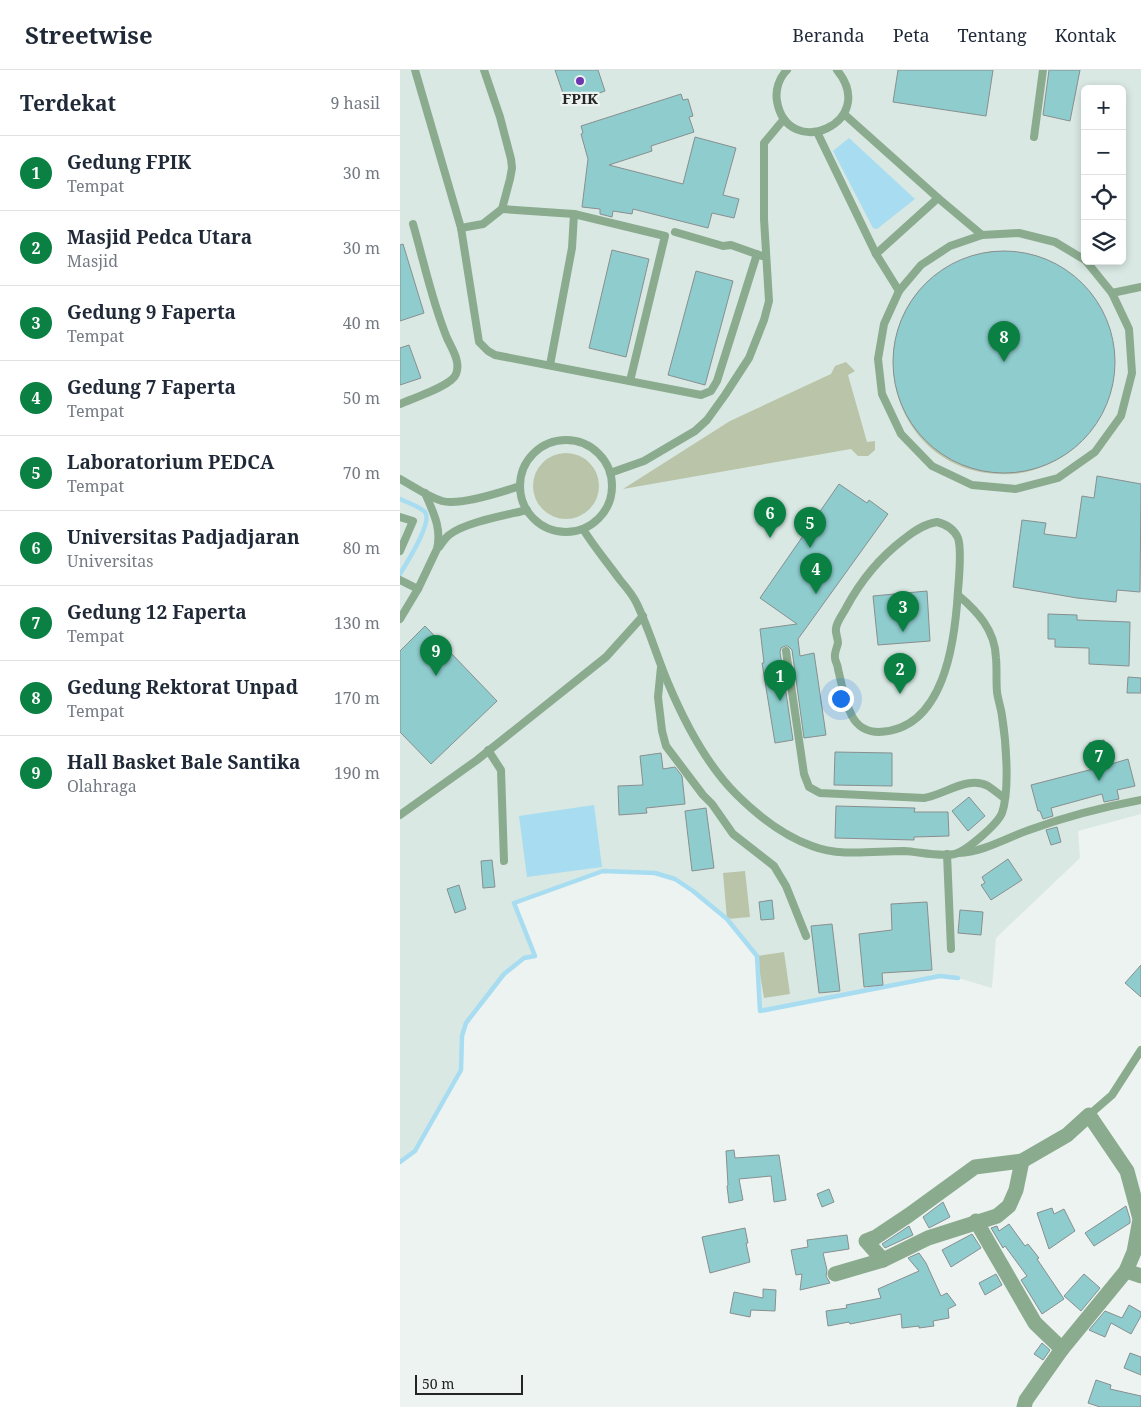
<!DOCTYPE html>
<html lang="id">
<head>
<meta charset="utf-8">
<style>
  body { margin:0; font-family:"Noto Serif",serif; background:#f2f2f3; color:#1f2937 }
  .controls { position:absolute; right:15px; top:15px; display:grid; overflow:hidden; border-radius:8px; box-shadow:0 2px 8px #0003 }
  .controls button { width:45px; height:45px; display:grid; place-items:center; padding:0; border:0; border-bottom:1px solid #e0e1e3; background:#fff; color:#1f2937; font:25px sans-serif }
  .scale { position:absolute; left:15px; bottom:12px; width:108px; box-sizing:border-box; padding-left:5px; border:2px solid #232525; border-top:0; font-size:14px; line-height:18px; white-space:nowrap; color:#232525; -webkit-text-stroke:4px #ecf3f1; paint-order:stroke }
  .you { position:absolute; left:440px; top:628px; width:18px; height:18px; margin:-12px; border:4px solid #fff; border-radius:50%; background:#1a73e8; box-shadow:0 0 0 8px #1a73e833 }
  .badge { display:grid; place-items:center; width:32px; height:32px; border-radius:50%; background:#0b8043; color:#fff; font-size:16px; font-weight:700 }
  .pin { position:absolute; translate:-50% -41px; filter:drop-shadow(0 1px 2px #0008) }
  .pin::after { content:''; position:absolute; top:26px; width:18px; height:15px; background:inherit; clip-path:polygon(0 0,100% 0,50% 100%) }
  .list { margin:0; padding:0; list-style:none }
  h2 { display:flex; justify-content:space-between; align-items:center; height:65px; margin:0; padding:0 20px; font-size:21px }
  h2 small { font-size:16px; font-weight:400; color:#747a83 }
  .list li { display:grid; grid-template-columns:32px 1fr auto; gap:15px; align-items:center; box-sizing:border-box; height:75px; padding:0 20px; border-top:1px solid #e0e1e3 }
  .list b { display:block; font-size:19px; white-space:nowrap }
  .list p { margin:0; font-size:16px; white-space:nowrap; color:#747a83 }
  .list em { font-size:16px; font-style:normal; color:#747a83 }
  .icon { flex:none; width:28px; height:28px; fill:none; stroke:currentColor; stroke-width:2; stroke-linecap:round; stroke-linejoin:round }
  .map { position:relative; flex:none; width:741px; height:1337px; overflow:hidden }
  header { display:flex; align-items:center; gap:30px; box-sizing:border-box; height:70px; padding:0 25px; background:#fff; border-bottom:1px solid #e0e1e3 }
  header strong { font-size:24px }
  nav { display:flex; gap:28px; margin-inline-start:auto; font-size:18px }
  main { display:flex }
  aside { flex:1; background:#fff }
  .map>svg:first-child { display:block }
</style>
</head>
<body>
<header>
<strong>Streetwise</strong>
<nav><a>Beranda</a><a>Peta</a><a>Tentang</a><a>Kontak</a></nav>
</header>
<main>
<aside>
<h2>Terdekat<small>9 hasil</small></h2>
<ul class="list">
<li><span class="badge">1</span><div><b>Gedung FPIK</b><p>Tempat</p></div><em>30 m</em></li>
<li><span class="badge">2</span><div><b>Masjid Pedca Utara</b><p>Masjid</p></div><em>30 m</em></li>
<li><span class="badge">3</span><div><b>Gedung 9 Faperta</b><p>Tempat</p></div><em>40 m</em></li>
<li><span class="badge">4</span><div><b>Gedung 7 Faperta</b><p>Tempat</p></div><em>50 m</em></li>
<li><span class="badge">5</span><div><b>Laboratorium PEDCA</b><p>Tempat</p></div><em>70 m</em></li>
<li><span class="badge">6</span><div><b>Universitas Padjadjaran</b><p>Universitas</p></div><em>80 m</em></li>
<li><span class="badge">7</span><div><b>Gedung 12 Faperta</b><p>Tempat</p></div><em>130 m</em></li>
<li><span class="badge">8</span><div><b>Gedung Rektorat Unpad</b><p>Tempat</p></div><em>170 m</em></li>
<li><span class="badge">9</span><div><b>Hall Basket Bale Santika</b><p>Olahraga</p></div><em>190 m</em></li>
</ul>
</aside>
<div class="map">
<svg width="741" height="1337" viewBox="0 0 741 1337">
  <rect width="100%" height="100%" fill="#ecf3f1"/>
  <path fill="#d9e8e3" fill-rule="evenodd" d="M 0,0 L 741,0 L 741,744 L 678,761 L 680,788 L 596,868 L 592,918 L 558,908 L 540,906 L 360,941 L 357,886 L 327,849 L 293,821 L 275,809 L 255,803 L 203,801 L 114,833 L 135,886 L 124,889 L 104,904 L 66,953 L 62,966 L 61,1000 L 15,1081 L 0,1092 ZM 685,19 L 722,19 L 722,191 L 685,191 Z"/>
  <g fill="#bac4a8" fill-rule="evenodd">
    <path d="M 592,181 C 611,181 630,182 648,190 C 725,225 738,327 672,380 C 656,393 634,402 613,404 C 473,413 442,209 592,181 ZM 603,214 C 640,210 674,242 682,276 L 673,277 L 669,279 L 668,289 C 673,295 677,294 684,294 L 683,304 L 646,296 C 643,261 620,247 586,254 L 573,232 L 586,228 C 601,237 605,227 603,214 ZM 566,236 L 580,258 C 567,268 560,282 560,299 L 535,305 L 534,294 L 524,295 C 525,278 529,262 539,248 L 548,254 L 555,246 ZM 645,306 L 681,314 C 672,359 627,379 584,372 C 588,357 583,347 567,353 C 553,343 543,329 537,313 L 562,307 C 570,333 603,346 626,331 C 636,325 641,315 645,306 Z"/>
    <path d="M 446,292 L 455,301 L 448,305 L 467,372 L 475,371 L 475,380 L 468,386 L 458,386 L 451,379 L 223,419 L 330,351 L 431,304 L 435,296 Z"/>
    <circle cx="166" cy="416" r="33"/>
    <path d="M 345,801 L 350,847 L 327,849 L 323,803 Z"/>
    <path d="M 384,882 L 390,924 L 364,928 L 357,886 Z"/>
  </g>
  <g fill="#a7dcf1">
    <path d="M 449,68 L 515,129 L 477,159 L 473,158 L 433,81 Z"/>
    <path d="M 194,735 L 202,797 L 127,807 L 119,746 Z"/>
  </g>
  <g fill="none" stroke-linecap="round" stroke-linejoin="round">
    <g stroke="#a7dcf1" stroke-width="4.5">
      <path d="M 0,429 C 8,433 19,436 25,442 C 33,452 6,494 0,504"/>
      <path d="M 0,1092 L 15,1081 L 61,1000 L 62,966 L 66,953 L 104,904 L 124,888 L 135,886 L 114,833 L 203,801 L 255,803 L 275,809 L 293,821 L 327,849 L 357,886 L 360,941 L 540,906 L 558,908"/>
    </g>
  </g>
  <g fill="#8fccce" stroke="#888f8f">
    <path d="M 155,0 L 198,0 L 205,21 L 167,35 Z"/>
    <path d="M 498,0 L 593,0 L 586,46 L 493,32 Z"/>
    <path d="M 649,0 L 680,0 L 670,51 L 643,45 Z"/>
    <path d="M 281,24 L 283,30 L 288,29 L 293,46 L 289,47 L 294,62 L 251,76 L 252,81 L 209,95 L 283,114 L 295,67 L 336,78 L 323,125 L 339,129 L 334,148 L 312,143 L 308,158 L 233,139 L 232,144 L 213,141 L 212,147 L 200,144 L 200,139 L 182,137 L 188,89 L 181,64 L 183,63 L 181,56 Z"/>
    <path d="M 3,174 L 24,243 L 0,251 L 0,175 Z"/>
    <path d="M 212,180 L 249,189 L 226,287 L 189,278 Z"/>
    <circle cx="604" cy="292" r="111"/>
    <path d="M 296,201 L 333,211 L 305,315 L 268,305 Z"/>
    <path d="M 9,275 L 21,308 L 0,315 L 0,278 Z"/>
    <path d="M 697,406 L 741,414 L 740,522 L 717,520 L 716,532 L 677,528 L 613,517 L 622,450 L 646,453 L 644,464 L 676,468 L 682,426 L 694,428 Z"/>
    <path d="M 439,414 L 467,433 L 469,430 L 488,444 L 398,569 L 400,586 L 414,583 L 426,665 L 404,668 L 392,580 L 388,576 L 385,576 L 381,578 L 380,582 L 393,670 L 375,673 L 362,593 L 364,593 L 360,559 L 397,554 L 360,528 Z"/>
    <path d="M 527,521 L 530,571 L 478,575 L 473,526 Z"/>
    <path d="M 648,544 L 677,545 L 677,550 L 730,552 L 729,596 L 689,594 L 689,578 L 655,577 L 655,569 L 648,569 Z"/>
    <path d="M 25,556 L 97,631 L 31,694 L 0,662 L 0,581 Z"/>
    <path d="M 728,607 L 741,608 L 741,623 L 727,623 Z"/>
    <path d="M 704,670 L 708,695 L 728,689 L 735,716 L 717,720 L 719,729 L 704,732 L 702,724 L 651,738 L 653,746 L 643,749 L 640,741 L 638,741 L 631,715 L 693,699 L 689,673 Z"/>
    <path d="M 435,682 L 492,683 L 492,716 L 434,715 Z"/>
    <path d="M 261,683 L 263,699 L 275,697 L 282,706 L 285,734 L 246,738 L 247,743 L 219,745 L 218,716 L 243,715 L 240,686 Z"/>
    <path d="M 569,727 L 585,746 L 568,761 L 552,741 Z"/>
    <path d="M 436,736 L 515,738 L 514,742 L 548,742 L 549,766 L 514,767 L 514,770 L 435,768 Z"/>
    <path d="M 306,738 L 314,798 L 292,801 L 285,741 Z"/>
    <path d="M 657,757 L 661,772 L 651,775 L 646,760 Z"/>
    <path d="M 608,789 L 622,810 L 591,830 L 581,815 L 585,813 L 582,807 Z"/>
    <path d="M 92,790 L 95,817 L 83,818 L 81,791 Z"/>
    <path d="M 59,815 L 66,839 L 55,843 L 47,819 Z"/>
    <path d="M 372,830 L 374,849 L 361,850 L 359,832 Z"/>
    <path d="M 527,832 L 532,900 L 482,903 L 483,915 L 464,917 L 459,864 L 492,860 L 491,834 Z"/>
    <path d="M 560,840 L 583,842 L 581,865 L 558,863 Z"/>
    <path d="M 432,854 L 440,921 L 419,923 L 411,856 Z"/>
    <path d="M 741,895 L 741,927 L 725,913 Z"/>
    <path d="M 334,1080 L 335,1088 L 379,1085 L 386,1130 L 374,1132 L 371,1106 L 339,1109 L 343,1130 L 329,1133 L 327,1116 L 328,1115 L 326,1081 Z"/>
    <path d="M 429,1119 L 434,1132 L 422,1137 L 417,1124 Z"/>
    <path d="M 543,1132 L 550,1147 L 529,1158 L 523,1147 Z"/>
    <path d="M 726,1136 L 730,1149 L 730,1153 L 694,1176 L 685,1163 Z"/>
    <path d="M 652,1138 L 654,1144 L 664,1139 L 675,1161 L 649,1179 L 637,1143 Z"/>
    <path d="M 609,1154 L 625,1176 L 628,1174 L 639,1188 L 637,1189 L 664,1229 L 642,1244 L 621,1210 L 627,1206 L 605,1176 L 603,1178 L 591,1158 L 597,1156 L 599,1161 Z"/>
    <path d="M 509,1156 L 513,1165 L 485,1178 L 482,1174 Z"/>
    <path d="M 345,1158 L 348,1173 L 346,1173 L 350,1192 L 310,1203 L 302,1167 Z"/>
    <path d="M 572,1164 L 581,1178 L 551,1197 L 542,1180 Z"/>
    <path d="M 447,1165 L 449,1179 L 423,1183 L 427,1200 L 426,1206 L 430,1213 L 400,1220 L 402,1204 L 396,1205 L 391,1180 L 408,1177 L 407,1170 Z"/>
    <path d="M 519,1183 L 526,1193 L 541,1226 L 547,1223 L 556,1235 L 548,1239 L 549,1248 L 533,1251 L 534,1256 L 519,1258 L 519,1256 L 502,1258 L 501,1244 L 450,1254 L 449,1252 L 428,1256 L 426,1241 L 447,1238 L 446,1235 L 481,1228 L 478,1219 L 519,1201 L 508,1188 Z"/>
    <path d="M 596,1204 L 602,1215 L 585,1225 L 579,1213 Z"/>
    <path d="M 684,1204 L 700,1218 L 681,1241 L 664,1226 Z"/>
    <path d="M 363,1219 L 376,1220 L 375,1241 L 351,1240 L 350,1247 L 330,1243 L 334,1222 L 363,1228 Z"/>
    <path d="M 729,1235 L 741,1242 L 741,1246 L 731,1264 L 711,1253 L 705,1267 L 689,1260 L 705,1241 L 722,1248 Z"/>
    <path d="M 642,1273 L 650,1280 L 643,1290 L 634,1284 Z"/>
    <path d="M 730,1283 L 741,1287 L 741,1305 L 724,1298 Z"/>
    <path d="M 696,1310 L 711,1315 L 710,1319 L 741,1326 L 741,1337 L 700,1337 L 688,1333 Z"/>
  </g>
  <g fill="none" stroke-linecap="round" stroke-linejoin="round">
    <g stroke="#8aab8e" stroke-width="8">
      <path d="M 15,0 L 61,158 L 79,272 L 88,281 L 95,285 L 301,325 L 311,321 L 317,311 L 357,184"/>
      <path d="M 387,0 C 379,8 375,20 377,31 C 387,92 480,53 437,0"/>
      <path d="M 444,44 L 538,128 L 582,165"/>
      <path d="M 417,62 L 476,184 L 499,221"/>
      <path d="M 634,67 L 643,0"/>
      <path d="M 102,139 L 174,144 L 172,178 L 150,295"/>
      <path d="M 174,144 L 265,166 L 230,311"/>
      <path d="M 61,158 L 83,154 L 102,139 L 110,109 L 112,98 L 111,89 L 100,47 L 84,0"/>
      <path d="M 275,162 L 323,176 L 331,175 L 362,186"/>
      <path d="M 476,184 L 538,128"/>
      <path d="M 685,190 L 655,172 L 619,163 L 582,165 L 550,176 L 521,195 L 499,221 L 484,254 L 478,289 L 482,324 L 501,364 L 532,396 L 572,415 L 616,419 L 658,408 L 695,382 L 721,346 L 732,303 L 729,259 L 712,223 L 686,191"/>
      <path d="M 712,223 L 741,217"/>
      <path d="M 0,334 C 13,328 52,316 56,304 C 61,292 52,279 47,268 C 32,232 24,192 13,154"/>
      <circle cx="166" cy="416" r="46"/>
      <path d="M 210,403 L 244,391 L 295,361 L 307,350 L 325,325 L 349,288 L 364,250 L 369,231 L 364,149 L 364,73 L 384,49"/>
      <path d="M 0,409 C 13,416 28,427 42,431 C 59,436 102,422 120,416"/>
      <path d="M 0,447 L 13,451 L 0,481"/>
      <path d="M 537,452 C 545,454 554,459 558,468 C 562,480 559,507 558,521 C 555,570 545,660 479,662 C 467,662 457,656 452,646 C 444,631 442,615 438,599 C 438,595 435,591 435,588 C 434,583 437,578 438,573 C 438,568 435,563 436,558 C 437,551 443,544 446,538 C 461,510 479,488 504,469 C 514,461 524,454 537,452 Z"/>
      <path d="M 183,459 C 194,477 208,493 220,510 C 226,517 233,525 237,534 C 249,559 257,587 268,613 C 284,651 306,694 336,724 C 356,744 384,766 412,776 C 440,787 474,781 504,781 C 520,782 539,787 555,784 C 566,781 597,755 602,743 C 610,720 606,671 602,646 C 601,638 598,630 597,622 C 596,610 597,599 596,588 C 595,560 578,542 558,525"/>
      <path d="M 39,477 C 42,473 45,468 49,465 C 65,452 107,445 127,440"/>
      <path d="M 0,510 L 18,519"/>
      <path d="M 0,549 L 18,519 L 37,479 C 42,458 33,442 25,423"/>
      <path d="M 386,581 L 404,704 L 409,717 L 420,723 L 524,728 C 544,725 568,705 588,716 C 594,720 599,724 604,728"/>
      <path d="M 261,597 L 258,627 L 262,661 L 266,676 L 303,725 L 312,734 L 333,764 L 374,796 L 386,816 L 406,866"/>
      <path d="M 88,680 L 101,700 L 104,791"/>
      <path d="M 0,745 L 77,690 L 206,587 L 243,546"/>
      <path d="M 559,783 C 583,782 606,768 629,760 C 665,747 703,737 741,730"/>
      <path d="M 547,784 L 551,879"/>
      <path d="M 689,1045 L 712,1025 L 741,980"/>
    </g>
    <g stroke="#8aab8e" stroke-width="15">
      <path d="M 576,1151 L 635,1253 L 662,1279"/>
      <path d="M 483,1190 L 466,1171 L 476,1167 L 509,1145 L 575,1097 L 622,1091 L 667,1065 L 689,1045 L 727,1101 L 740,1149 L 734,1182 L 726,1201 L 662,1279 L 626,1330 L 624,1337"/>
      <path d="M 726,1201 L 741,1206"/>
      <path d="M 435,1204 L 483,1190 L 528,1168 L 597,1146 L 609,1136 L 616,1120 L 622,1091"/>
    </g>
  </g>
  <circle fill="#6c37ae" stroke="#ecf3f1" stroke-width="2" cx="180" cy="11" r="5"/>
  <g text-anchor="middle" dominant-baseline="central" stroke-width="4.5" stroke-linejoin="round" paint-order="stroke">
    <g font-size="15" font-weight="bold" fill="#232525" stroke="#ecf3f1">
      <text x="180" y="28">FPIK</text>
    </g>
  </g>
</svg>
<div class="controls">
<button>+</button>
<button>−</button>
<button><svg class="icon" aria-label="locate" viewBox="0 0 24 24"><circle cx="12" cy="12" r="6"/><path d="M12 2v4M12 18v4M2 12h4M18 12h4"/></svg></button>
<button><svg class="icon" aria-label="layers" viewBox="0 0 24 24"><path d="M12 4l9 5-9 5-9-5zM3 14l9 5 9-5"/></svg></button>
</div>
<div class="scale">50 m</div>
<div class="you"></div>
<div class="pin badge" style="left:380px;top:631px">1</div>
<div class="pin badge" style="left:500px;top:624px">2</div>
<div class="pin badge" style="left:503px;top:562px">3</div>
<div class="pin badge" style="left:416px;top:524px">4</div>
<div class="pin badge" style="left:410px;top:478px">5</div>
<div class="pin badge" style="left:370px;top:468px">6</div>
<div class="pin badge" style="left:699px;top:711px">7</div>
<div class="pin badge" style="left:604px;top:292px">8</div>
<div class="pin badge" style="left:36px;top:606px">9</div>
</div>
</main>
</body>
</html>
